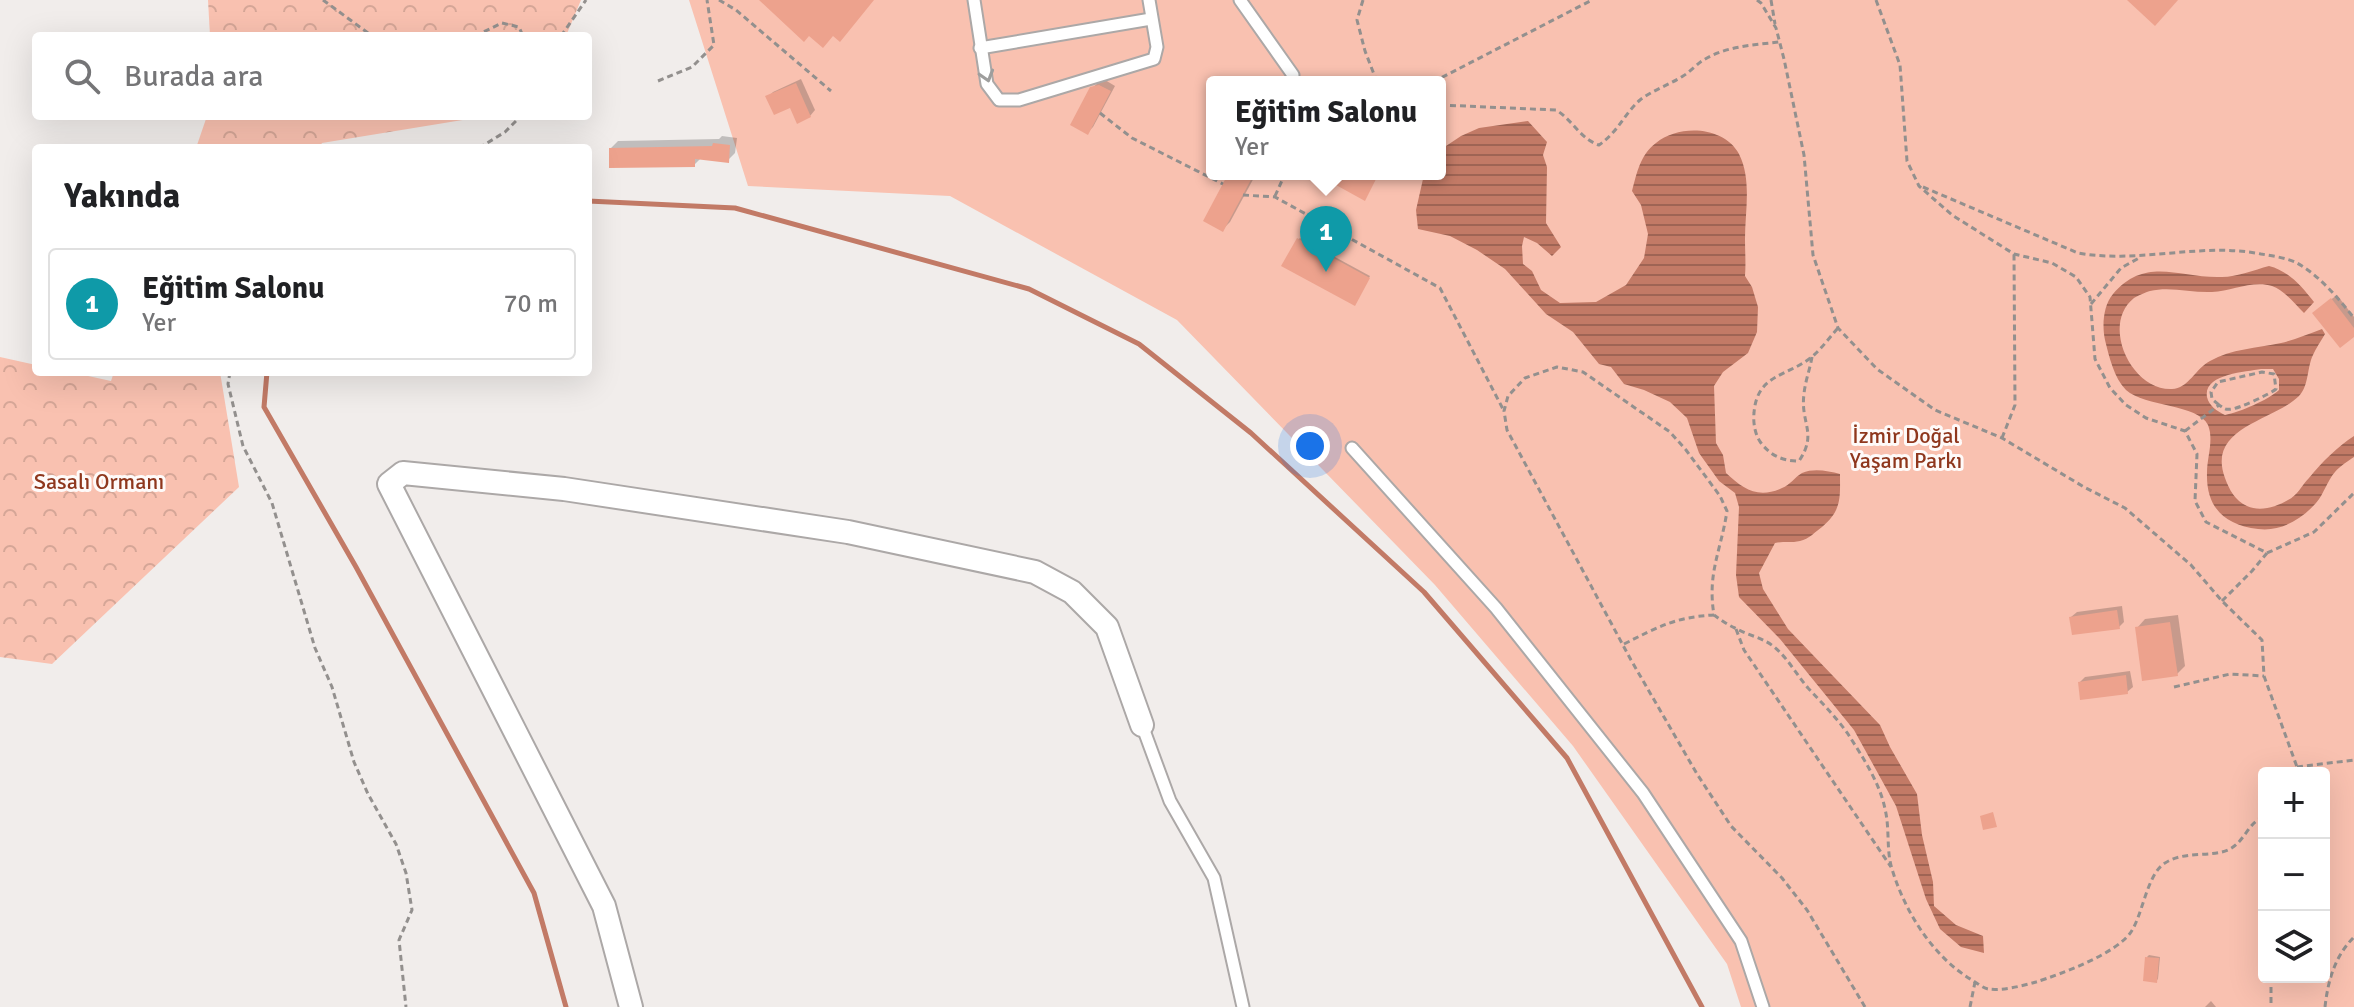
<!DOCTYPE html>
<html lang="tr">
<head>
<meta charset="utf-8">
<style>
  body { margin:0; font-family:Signika,sans-serif; background:#f2f2f2; color:#202124 }
  .controls { position:absolute; right:24px; bottom:24px; display:grid; overflow:hidden; border-radius:8px; box-shadow:0 8px 32px #0002 }
  .controls button { width:72px; height:72px; display:grid; place-items:center; padding:0; border:0; border-bottom:2px solid #e0e0e0; background:#fff; color:#202124; font:40px sans-serif }
  .you { position:absolute; left:1310px; top:446px; width:28px; height:28px; margin:-20px; border:6px solid #fff; border-radius:50%; background:#1a73e8; box-shadow:0 0 0 12px #1a73e833 }
  .badge { display:grid; place-items:center; width:52px; height:52px; border-radius:50%; background:#0f766e; color:#fff; font-size:26px; font-weight:700 }
  .pin { position:absolute; translate:-50% -66px; filter:drop-shadow(0 2px 4px #0008) }
  .pin::after { content:''; position:absolute; top:42px; width:28px; height:24px; background:inherit; clip-path:polygon(0 0,100% 0,50% 100%) }
  .popup { position:absolute; left:1206px; top:76px; width:240px; height:104px; box-sizing:border-box; display:grid; place-content:center; border-radius:8px; background:#fff; filter:drop-shadow(0 2px 6px #0005); font-size:26px; white-space:nowrap; color:#757577 }
  .popup b { font-size:30px; color:#202124 }
  .popup::after { content:''; position:absolute; left:50%; top:100%; margin-left:-16px; border:16px solid transparent; border-top-color:#fff }
  .list { margin:0; padding:0; list-style:none }
  h2 { display:flex; justify-content:space-between; align-items:center; height:104px; margin:0; padding:0 32px; font-size:34px }
  h2 small { font-size:26px; font-weight:400; color:#757577 }
  .list li { display:grid; grid-template-columns:52px 1fr auto; gap:24px; align-items:center; box-sizing:border-box; height:112px; margin:0 16px 16px; padding:0 16px; border:2px solid #e0e0e0; border-radius:8px }
  .list b { display:block; font-size:30px; white-space:nowrap }
  .list p { margin:0; font-size:26px; white-space:nowrap; color:#757577 }
  .list em { font-size:26px; font-style:normal; color:#757577 }
  .icon { flex:none; width:44px; height:44px; fill:none; stroke:currentColor; stroke-width:2; stroke-linecap:round; stroke-linejoin:round }
  .map { position:relative; flex:none; width:2354px; height:1007px; overflow:hidden }
  .search { position:absolute; background:#fff; box-shadow:0 8px 32px #0002; left:32px; top:32px; width:560px; height:88px; display:flex; align-items:center; gap:20px; box-sizing:border-box; padding:0 28px; border-radius:8px; color:#757577; font-size:30px }
  .panel { position:absolute; background:#fff; box-shadow:0 8px 32px #0002; left:32px; top:144px; width:560px; height:232px; border-radius:8px }
  .map>svg:first-child { display:block }
</style>
</head>
<body>
<div class="map">
<svg width="2354" height="1007" viewBox="0 0 2354 1007">
  <defs>
    <pattern id="forest-crowns" width="20" height="18" patternUnits="userSpaceOnUse" patternTransform="scale(2)"><rect width="20" height="18" fill="#f9c1b0"/><path d="M2 6a3 3 0 1 1 6 0M12 15a3 3 0 1 1 6 0" fill="none" stroke="#d5a697"/></pattern>
    <pattern id="water-rules" width="6" height="5" patternUnits="userSpaceOnUse" patternTransform="scale(2)"><rect width="6" height="5" fill="#c27a66"/><path d="M0 2.5h6" fill="none" stroke="#9e6454"/></pattern>
  </defs>
  <rect width="100%" height="100%" fill="#f1edeb"/>
  <path fill="#f9c1b0" fill-rule="evenodd" d="M 689,0 L 2354,0 L 2354,1007 L 1741,1007 L 1727,964 L 1573,746 L 1435,585 L 1177,320 L 950,196 L 748,186 ZM 1212,82 L 1440,82 L 1440,174 L 1212,174 ZM 2264,773 L 2324,773 L 2324,977 L 2264,977 Z"/>
  <g fill="url(#forest-crowns)">
    <path d="M 208,0 L 581,0 L 566,36 L 210,36 Z"/>
    <path d="M 207,116 L 487,116 L 322,143 L 319,148 L 196,148 Z"/>
    <path d="M 0,357 L 36,365 L 36,372 L 70,372 L 111,381 L 114,372 L 220,372 L 239,487 L 52,664 L 0,657 Z"/>
  </g>
  <g fill="url(#water-rules)" fill-rule="evenodd">
    <path d="M 1528,121 L 1547,142 L 1543,155 L 1547,167 L 1546,223 L 1561,247 L 1552,256 L 1537,243 L 1524,237 L 1522,246 L 1523,264 L 1532,271 L 1541,290 L 1560,303 L 1596,302 L 1626,285 L 1644,258 L 1648,234 L 1641,205 L 1632,191 C 1637,173 1640,155 1656,143 C 1679,124 1724,126 1739,154 C 1752,180 1745,211 1745,239 C 1745,252 1746,264 1745,276 L 1752,287 L 1758,307 L 1757,332 L 1748,353 L 1723,372 L 1714,386 L 1716,443 L 1723,455 L 1726,473 C 1743,489 1758,499 1782,488 C 1790,485 1795,477 1802,473 C 1814,468 1828,471 1840,474 C 1840,498 1842,510 1822,527 C 1815,532 1809,539 1800,541 C 1792,543 1784,541 1775,543 L 1759,573 L 1763,589 L 1788,629 L 1880,725 L 1890,747 L 1917,794 L 1922,835 L 1933,882 L 1934,906 L 1956,925 L 1983,936 L 1984,953 L 1961,947 L 1940,929 L 1926,899 L 1896,806 L 1854,730 L 1780,639 L 1739,597 L 1736,575 L 1739,507 L 1735,493 L 1719,481 L 1699,453 L 1687,418 L 1670,402 L 1644,390 L 1624,384 L 1611,367 L 1599,364 L 1573,332 L 1546,314 L 1505,269 L 1477,250 L 1450,236 L 1418,229 L 1416,210 L 1423,179 L 1425,174 L 1440,174 L 1440,150 L 1461,136 L 1479,128 Z"/>
    <path d="M 2269,266 C 2289,271 2302,287 2314,302 L 2304,313 C 2295,304 2284,290 2272,286 C 2253,280 2232,291 2212,292 C 2192,293 2170,286 2150,291 C 2146,292 2137,296 2134,298 C 2100,325 2132,391 2172,389 C 2188,389 2196,368 2210,361 C 2231,349 2257,348 2281,343 C 2295,340 2308,334 2322,329 L 2325,334 C 2321,341 2316,348 2313,355 C 2307,367 2309,386 2299,396 C 2274,421 2206,427 2225,478 C 2229,489 2235,501 2247,506 C 2260,512 2276,507 2288,500 C 2297,496 2302,485 2309,478 C 2322,462 2337,447 2354,436 L 2354,457 C 2348,461 2340,466 2335,472 C 2327,481 2324,494 2316,503 C 2301,520 2280,532 2258,529 C 2224,525 2206,507 2207,473 C 2207,457 2214,440 2208,425 C 2198,404 2145,407 2126,390 C 2114,378 2109,356 2105,340 C 2102,326 2103,306 2113,294 C 2146,255 2181,279 2222,277 C 2237,277 2254,270 2269,266 ZM 2261,369 L 2273,369 L 2279,379 L 2279,390 C 2268,400 2240,412 2225,415 C 2217,411 2209,406 2207,397 C 2203,374 2245,372 2261,369 Z"/>
  </g>
  <g fill="#0003">
    <path d="M 801,79 L 815,110 L 810,116 L 768,97 L 773,92 Z"/>
    <path d="M 1105,80 L 1115,86 L 1093,127 L 1088,132 L 1092,88 L 1098,83 Z"/>
    <path d="M 722,136 L 737,138 L 735,153 L 728,160 L 701,158 L 694,165 L 611,148 L 618,141 L 719,139 Z"/>
    <path d="M 1230,174 L 1256,174 L 1230,222 L 1223,229 Z"/>
    <path d="M 1332,174 L 1379,174 L 1364,198 Z"/>
    <path d="M 1300,238 L 1370,276 L 1356,302 L 1298,240 Z"/>
    <path d="M 2337,295 L 2354,317 L 2354,334 L 2320,308 Z"/>
    <path d="M 2122,606 L 2124,622 L 2119,627 L 2071,617 L 2077,612 Z"/>
    <path d="M 2178,615 L 2185,666 L 2177,674 L 2137,628 L 2145,619 Z"/>
    <path d="M 2130,671 L 2133,687 L 2127,692 L 2080,682 L 2085,677 Z"/>
    <path d="M 2149,955 L 2160,957 L 2158,979 L 2156,981 L 2147,957 Z"/>
    <path d="M 2211,1001 L 2216,1007 L 2205,1007 Z"/>
  </g>
  <g fill="none" stroke-linecap="round" stroke-linejoin="round">
    <g stroke="#c27a66" stroke-width="5">
      <path d="M 588,201 L 735,208 L 1029,289 L 1139,344 L 1251,433 L 1424,592 L 1567,758 L 1702,1007"/>
      <path d="M 267,372 L 264,407 L 356,567 L 534,893 L 566,1007"/>
    </g>
  </g>
  <g fill="#eda28d">
    <path d="M 759,0 L 874,0 L 840,42 L 833,36 L 823,48 L 809,36 L 804,42 Z"/>
    <path d="M 2127,0 L 2178,0 L 2155,26 Z"/>
    <path d="M 796,83 L 811,117 L 797,124 L 790,108 L 774,115 L 765,96 Z"/>
    <path d="M 1099,85 L 1111,91 L 1088,135 L 1070,125 L 1090,87 Z"/>
    <path d="M 713,143 L 730,145 L 729,163 L 695,159 L 695,167 L 609,168 L 609,148 L 712,146 Z"/>
    <path d="M 1228,174 L 1254,174 L 1223,232 L 1203,221 Z"/>
    <path d="M 1316,174 L 1368,174 L 1376,179 L 1365,201 Z"/>
    <path d="M 1297,238 L 1370,278 L 1355,306 L 1281,266 Z"/>
    <path d="M 2331,298 L 2354,328 L 2354,337 L 2340,348 L 2312,313 Z"/>
    <path d="M 2117,610 L 2120,629 L 2072,635 L 2069,617 Z"/>
    <path d="M 2170,622 L 2178,676 L 2142,681 L 2135,627 Z"/>
    <path d="M 2126,675 L 2128,694 L 2080,700 L 2078,682 Z"/>
    <path d="M 1993,812 L 1997,827 L 1983,830 L 1980,816 Z"/>
    <path d="M 2145,957 L 2159,958 L 2157,983 L 2143,981 Z"/>
  </g>
  <g fill="none" stroke-linecap="round" stroke-linejoin="round">
    <g stroke="#aca8a7" stroke-width="15">
      <g id="service">
        <path d="M 974,0 L 987,84 L 999,100 L 1019,100 L 1154,59 L 1157,47 L 1149,0"/>
        <path d="M 1240,0 L 1293,75"/>
        <path d="M 980,48 L 1151,19"/>
        <path d="M 1352,448 L 1496,608 L 1643,793 L 1741,941 L 1763,1007"/>
        <path d="M 1142,725 L 1170,801 L 1214,878 L 1243,1007"/>
      </g>
    </g>
    <g stroke="#aca8a7" stroke-width="26">
      <path id="minor" d="M 631,1007 L 604,906 L 389,484 L 403,473 L 564,489 L 848,532 L 1035,572 L 1072,592 L 1107,627 L 1142,725"/>
    </g>
    <g stroke="#93908e" stroke-width="3" stroke-dasharray="6 4" stroke-linecap="butt">
      <path d="M 323,0 L 368,33 L 387,36"/>
      <path d="M 719,0 L 736,10 L 831,91"/>
      <path d="M 1363,0 L 1357,20 L 1365,51 L 1377,82"/>
      <path d="M 1757,0 L 1761,3 L 1776,28 L 1784,59 L 1804,155 L 1813,255 L 1838,328 L 1877,369 L 1935,410 L 2002,438 L 2084,487 L 2125,508 L 2191,565 L 2222,601 L 2262,640 L 2264,676 L 2297,767 L 2295,773"/>
      <path d="M 1771,0 L 1775,24"/>
      <path d="M 1876,0 L 1900,65 L 1907,161 L 1919,186 L 1952,215 L 2014,254 L 2052,263 L 2076,277 L 2090,297 L 2095,359 L 2110,388 L 2126,405 L 2146,418 L 2185,431 L 2197,454 L 2195,501 L 2206,522 L 2267,553 L 2314,532 L 2354,493"/>
      <path d="M 475,36 L 502,23 L 519,27 L 523,36"/>
      <path d="M 561,36 L 586,0"/>
      <path d="M 658,81 L 692,67 L 714,45 L 707,0"/>
      <path d="M 1433,82 L 1592,0"/>
      <path d="M 1440,105 L 1556,110 C 1573,120 1580,139 1599,145 C 1619,131 1624,114 1640,100 C 1653,90 1669,85 1683,76 C 1690,72 1696,65 1702,61 C 1725,46 1753,45 1779,42"/>
      <path d="M 1100,113 L 1132,138 L 1223,184"/>
      <path d="M 479,148 L 505,132 L 521,116"/>
      <path d="M 1923,187 L 2078,253 C 2139,264 2200,242 2261,254 C 2273,256 2287,258 2297,263 C 2320,276 2338,298 2354,318"/>
      <path d="M 1243,195 L 1275,197 L 1440,288 L 1504,411"/>
      <path d="M 1275,196 L 1285,174"/>
      <path d="M 2091,304 L 2121,268 L 2139,258"/>
      <path d="M 1812,357 C 1810,369 1805,382 1804,394 C 1800,423 1818,433 1799,461 C 1783,461 1771,456 1761,443 C 1755,435 1753,423 1754,413 C 1757,373 1788,377 1813,356 C 1822,348 1830,337 1838,328"/>
      <path d="M 230,372 L 228,384 L 243,446 L 272,503 L 315,648 L 332,687 L 354,762 L 368,794 L 396,844 L 406,873 L 412,910 L 399,940 L 406,1007"/>
      <path d="M 2185,431 L 2219,405 C 2225,409 2225,410 2232,409 C 2240,408 2270,394 2276,389 L 2274,374 L 2262,372 L 2218,382 L 2211,392 L 2212,399 L 2219,405"/>
      <path d="M 2002,438 L 2015,405 L 2014,254"/>
      <path d="M 2222,601 L 2252,571 L 2267,553"/>
      <path d="M 1736,629 L 1744,650 L 1891,867"/>
      <path d="M 1624,644 C 1658,627 1675,617 1714,615"/>
      <path d="M 2174,687 L 2230,674 L 2264,676"/>
      <path d="M 2297,767 L 2354,760"/>
      <path d="M 2271,977 L 2271,1007"/>
      <path d="M 1865,1007 L 1807,910 L 1782,878 L 1731,826 L 1697,774 L 1631,660 L 1507,430 L 1504,411 L 1508,396 L 1525,378 L 1557,367 L 1583,372 L 1670,432 L 1686,450 L 1720,496 L 1727,511 C 1721,551 1707,573 1714,615 C 1721,620 1728,625 1735,628 C 1747,635 1761,637 1773,646 C 1788,658 1796,674 1808,688 C 1822,703 1836,717 1848,734 C 1862,756 1880,783 1885,809 C 1890,829 1886,850 1892,869 C 1905,912 1933,957 1972,980 C 1977,983 1983,988 1988,989 C 2002,991 2022,986 2036,982 C 2061,974 2116,954 2131,932 C 2143,914 2147,874 2165,863 C 2185,850 2213,858 2230,849 C 2245,841 2249,821 2264,817"/>
      <path d="M 1970,1007 L 1975,982"/>
      <path d="M 2325,1007 C 2328,980 2335,956 2354,937"/>
    </g>
    <use href="#service" stroke="#fff" stroke-width="11"/>
    <use href="#minor" stroke="#fff" stroke-width="22"/>
  </g>
  <defs><path id="oneway-chevron" d="M-2-3.5L2.5 0L-2 3.5" fill="none" stroke-width="1.6" stroke-linecap="round" stroke-linejoin="round" transform="scale(2)"/></defs>
  <use stroke="#9e9e9d" href="#oneway-chevron" transform="translate(987 76) rotate(73)"/>
  <g text-anchor="middle" dominant-baseline="central" stroke-width="6" stroke-linejoin="round" paint-order="stroke">
    <g font-size="22" fill="#8f371d" stroke="#fefaf9">
      <text x="1906" y="435">İzmir Doğal<tspan x="1906" dy="25">Yaşam Parkı</tspan></text>
      <text x="99" y="481">Sasalı Ormanı</text>
    </g>
  </g>
</svg>
<div class="controls">
<button>+</button>
<button>−</button>
<button><svg class="icon" aria-label="layers" viewBox="0 0 24 24"><path d="M12 4l9 5-9 5-9-5zM3 14l9 5 9-5"/></svg></button>
</div>
<div class="you"></div>
<div class="pin badge" style="left:1326px;top:272px;background:#0f9aa8">1</div>
<div class="popup"><b>Eğitim Salonu</b>Yer</div>
<div class="search"><svg class="icon" aria-label="search" viewBox="0 0 24 24"><circle cx="10" cy="10" r="6"/><path d="M15 15l6 6"/></svg>Burada ara</div>
<section class="panel">
<h2>Yakında<small></small></h2>
<ul class="list">
<li><span class="badge" style="background:#0f9aa8">1</span><div><b>Eğitim Salonu</b><p>Yer</p></div><em>70 m</em></li>
</ul>
</section>
</div>
</body>
</html>
